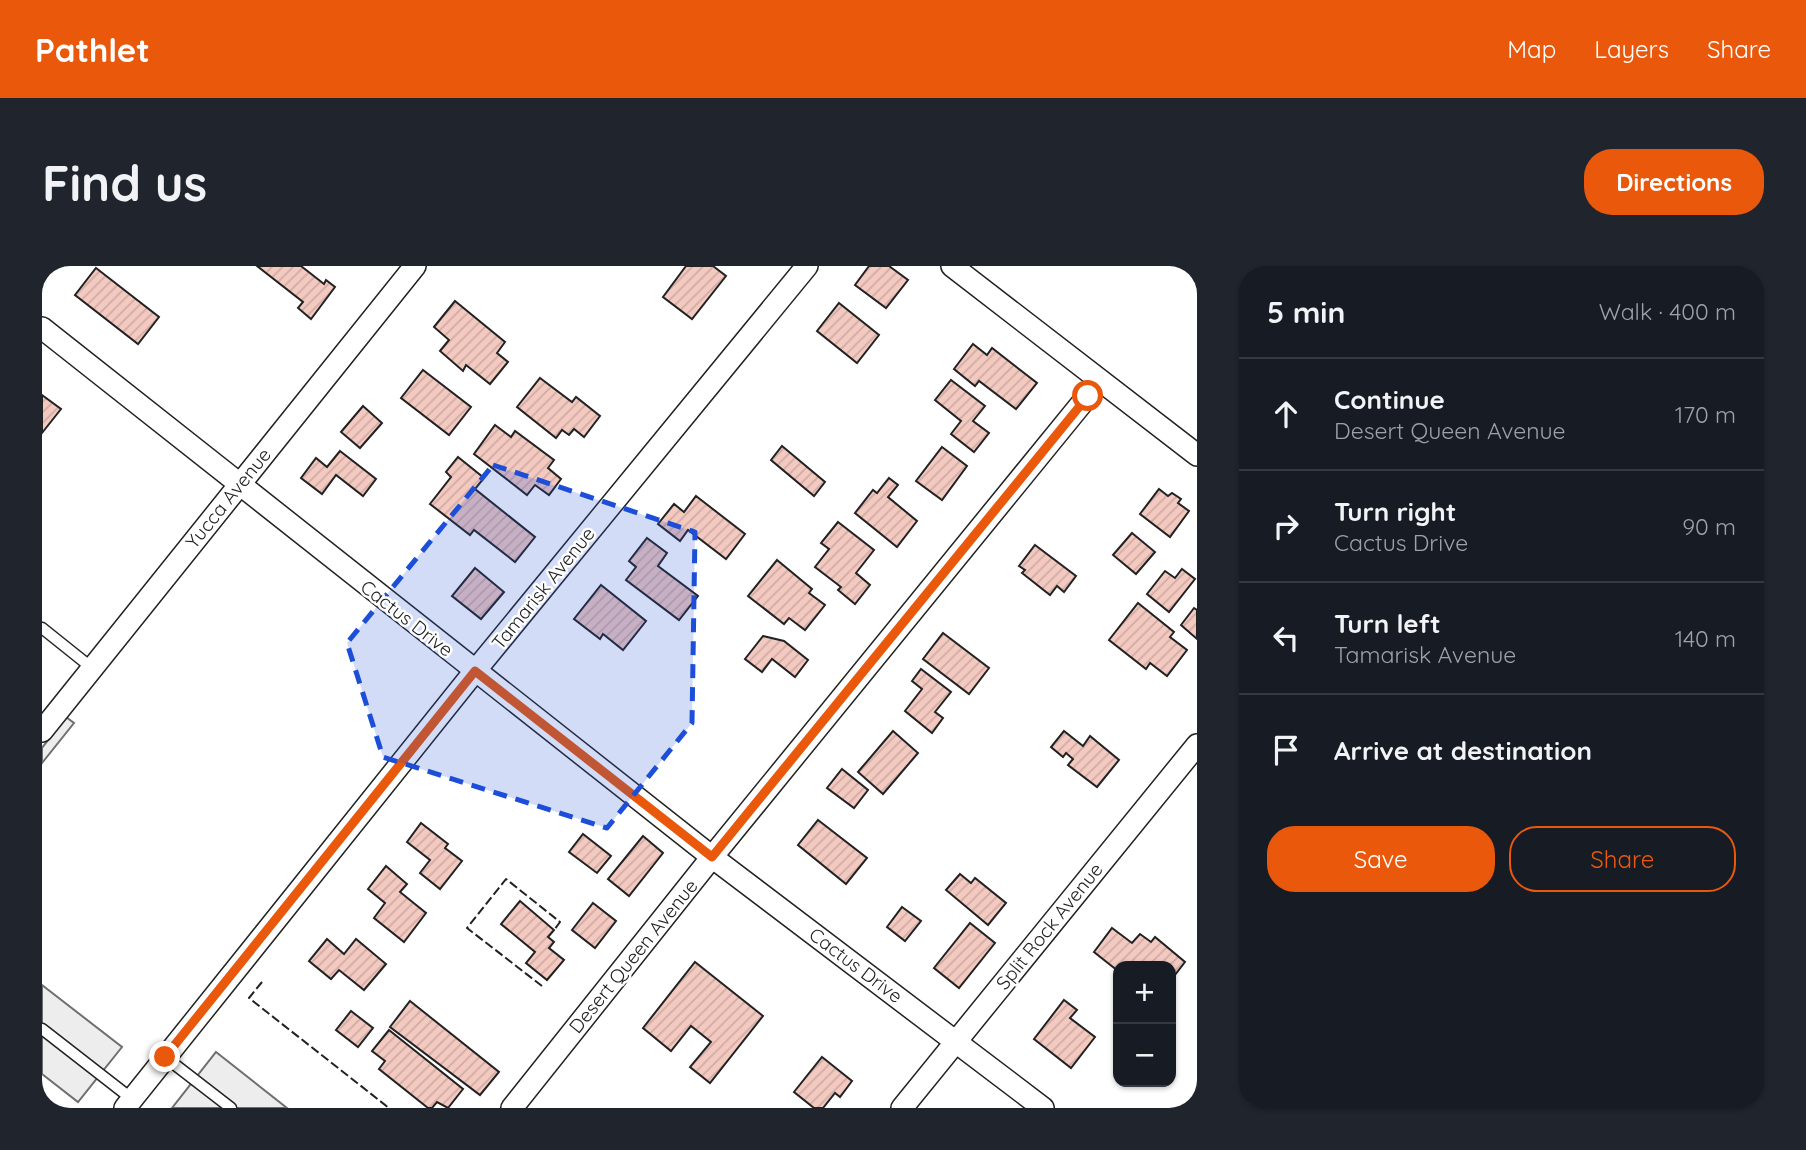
<!DOCTYPE html>
<html lang="en">
<head>
<meta charset="utf-8">
<style>
  body { margin:0; font-family:Quicksand,sans-serif; background:#20242c; color:#f1f3f6 }
  .controls { position:absolute; right:21px; bottom:21px; display:grid; overflow:hidden; border-radius:14px; box-shadow:0 2px 5px #0004 }
  .controls button { width:63px; height:63px; display:grid; place-items:center; padding:0; border:0; border-bottom:2px solid #363941; background:#171b24; color:#f1f3f6; font:35px sans-serif }
  .stop { position:absolute; width:21px; height:21px; margin:-16px; border:5px solid #ea580c; border-radius:50%; background:#fff }
  .stop.end { background:#ea580c; border-color:#fff; box-shadow:0 2px 7px #0008 }
  .list { margin:0; padding:0; list-style:none }
  h2 { display:flex; justify-content:space-between; align-items:center; height:91px; margin:0; padding:0 28px; font-size:30px }
  h2 small { font-size:23px; font-weight:400; color:#9ea1a6 }
  .list li { display:grid; grid-template-columns:46px 1fr auto; gap:21px; align-items:center; box-sizing:border-box; height:112px; padding:0 28px; border-top:2px solid #363941 }
  .list b { display:block; font-size:26px; white-space:nowrap }
  .list p { margin:0; font-size:23px; white-space:nowrap; color:#9ea1a6 }
  .list em { font-size:23px; font-style:normal; color:#9ea1a6 }
  .actions { display:flex; gap:14px; padding:21px 28px }
  .actions a { flex:1; padding:16px 0; border:2px solid #ea580c; border-radius:28px; text-align:center; font-size:24px; color:#ea580c }
  .actions .main { background:#ea580c; color:#fff }
  .icon { flex:none; width:38px; height:38px; fill:none; stroke:currentColor; stroke-width:2; stroke-linecap:round; stroke-linejoin:round }
  .map { position:relative; flex:none; width:1155px; height:842px; overflow:hidden; border-radius:28px }
  header { display:flex; align-items:center; gap:42px; box-sizing:border-box; height:98px; padding:0 35px; background:#ea580c; color:#fff }
  header strong { font-size:33px }
  nav { display:flex; gap:38px; margin-inline-start:auto; font-size:24px }
  .intro { display:flex; align-items:center; justify-content:space-between; box-sizing:border-box; height:168px; padding:0 42px }
  h1 { margin:0; font-size:49px }
  .button { padding:18px 32px; border-radius:28px; background:#ea580c; color:#fff; font-size:24px; font-weight:700 }
  main { display:flex; gap:42px; padding:0 42px }
  aside { flex:1; background:#171b24; border-radius:28px; box-shadow:0 2px 5px #0004 }
  .map>svg:first-child { display:block }
</style>
</head>
<body>
<header>
<strong>Pathlet</strong>
<nav><a>Map</a><a>Layers</a><a>Share</a></nav>
</header>
<div class="intro"><h1>Find us</h1><a class="button">Directions</a></div>
<main>
<div class="map">
<svg width="1155" height="842" viewBox="0 0 1155 842">
  <defs>
    <pattern id="building-hatch" width="6" height="6" patternUnits="userSpaceOnUse" patternTransform="scale(1.75)"><rect width="6" height="6" fill="#f3c9c0"/><path d="M-1 1l2-2M0 6l6-6M5 7l2-2" fill="none" stroke="#d0aca5"/></pattern>
  </defs>
  <rect width="100%" height="100%" fill="#fff"/>
  <g fill="#ededed" stroke="#6f6f6f" stroke-width="2">
    <path d="M 24,451 L 32,457 L 0,497 L 0,482 Z"/>
    <path d="M 0,719 L 80,781 L 36,836 L 0,808 Z"/>
    <path d="M 174,786 L 245,842 L 130,842 Z"/>
  </g>
  <g fill="url(#building-hatch)" stroke="#222" stroke-width="2">
    <path d="M 215,0 L 259,0 L 282,18 L 284,14 L 293,21 L 269,53 L 256,42 L 261,36 Z"/>
    <path d="M 644,0 L 671,0 L 684,10 L 650,53 L 621,31 Z"/>
    <path d="M 827,0 L 847,0 L 866,14 L 844,42 L 813,19 Z"/>
    <path d="M 54,2 L 117,51 L 96,78 L 33,29 Z"/>
    <path d="M 413,35 L 463,76 L 455,87 L 466,96 L 448,118 L 424,99 L 421,105 L 398,85 L 407,74 L 392,61 Z"/>
    <path d="M 797,37 L 837,69 L 815,97 L 775,65 Z"/>
    <path d="M 931,78 L 945,89 L 950,82 L 995,117 L 974,143 L 937,115 L 933,120 L 912,103 Z"/>
    <path d="M 381,104 L 429,141 L 407,169 L 359,132 Z"/>
    <path d="M 498,112 L 530,136 L 534,131 L 558,150 L 542,171 L 532,163 L 527,169 L 520,164 L 514,172 L 475,141 Z"/>
    <path d="M 909,114 L 943,140 L 931,155 L 947,167 L 932,186 L 909,168 L 919,155 L 893,134 Z"/>
    <path d="M 0,129 L 19,143 L 0,167 Z"/>
    <path d="M 321,140 L 340,157 L 318,182 L 299,166 Z"/>
    <path d="M 453,159 L 469,171 L 473,165 L 512,194 L 506,202 L 519,213 L 507,229 L 493,219 L 485,229 L 432,188 Z"/>
    <path d="M 740,180 L 783,216 L 772,230 L 729,194 Z"/>
    <path d="M 900,181 L 925,200 L 900,234 L 874,215 Z"/>
    <path d="M 298,185 L 334,213 L 321,230 L 294,209 L 280,228 L 259,212 L 274,192 L 285,201 Z"/>
    <path d="M 416,191 L 442,212 L 433,223 L 493,271 L 473,296 L 432,264 L 428,269 L 388,238 L 409,211 L 404,206 Z"/>
    <path d="M 847,212 L 856,219 L 846,231 L 875,255 L 855,281 L 813,247 L 831,224 L 835,227 Z"/>
    <path d="M 1117,223 L 1126,230 L 1130,227 L 1139,233 L 1136,237 L 1147,245 L 1128,271 L 1098,248 Z"/>
    <path d="M 654,230 L 703,268 L 684,293 L 646,264 L 638,275 L 616,258 L 632,238 L 642,246 Z"/>
    <path d="M 796,256 L 832,284 L 814,307 L 828,319 L 813,338 L 796,324 L 799,321 L 773,301 L 787,283 L 779,277 Z"/>
    <path d="M 1090,267 L 1113,286 L 1094,308 L 1071,289 Z"/>
    <path d="M 605,272 L 625,287 L 616,300 L 656,330 L 637,354 L 584,314 L 594,301 L 587,295 Z"/>
    <path d="M 993,279 L 1034,310 L 1022,326 L 1015,320 L 1008,329 L 980,307 L 983,304 L 977,300 Z"/>
    <path d="M 735,294 L 770,323 L 767,327 L 783,339 L 763,364 L 747,352 L 742,358 L 706,330 Z"/>
    <path d="M 433,302 L 462,326 L 439,353 L 410,330 Z"/>
    <path d="M 1140,303 L 1153,313 L 1127,346 L 1105,328 L 1123,305 L 1133,312 Z"/>
    <path d="M 559,319 L 604,355 L 581,384 L 561,368 L 558,373 L 532,353 Z"/>
    <path d="M 1096,337 L 1132,366 L 1128,371 L 1145,384 L 1125,410 L 1108,397 L 1104,403 L 1067,374 Z"/>
    <path d="M 1152,342 L 1155,344 L 1155,373 L 1139,359 Z"/>
    <path d="M 901,367 L 947,402 L 927,428 L 881,393 Z"/>
    <path d="M 721,370 L 742,375 L 766,394 L 753,411 L 730,393 L 720,406 L 703,393 Z"/>
    <path d="M 879,403 L 909,426 L 893,446 L 901,452 L 890,467 L 863,445 L 880,423 L 870,415 Z"/>
    <path d="M 851,465 L 876,487 L 841,528 L 816,506 Z"/>
    <path d="M 1022,465 L 1041,480 L 1048,470 L 1077,494 L 1055,521 L 1026,499 L 1031,493 L 1024,487 L 1021,491 L 1009,481 Z"/>
    <path d="M 800,503 L 826,524 L 812,542 L 785,522 Z"/>
    <path d="M 776,554 L 825,592 L 804,618 L 756,579 Z"/>
    <path d="M 379,557 L 406,578 L 403,582 L 420,595 L 398,623 L 378,607 L 388,594 L 365,576 Z"/>
    <path d="M 541,568 L 569,590 L 555,607 L 527,586 Z"/>
    <path d="M 601,570 L 621,587 L 587,630 L 566,613 Z"/>
    <path d="M 344,600 L 365,618 L 358,626 L 384,647 L 362,676 L 332,652 L 343,637 L 326,623 Z"/>
    <path d="M 918,608 L 929,617 L 933,612 L 964,637 L 946,659 L 904,624 Z"/>
    <path d="M 478,635 L 512,664 L 506,671 L 512,676 L 507,682 L 522,694 L 505,714 L 484,697 L 493,686 L 459,658 Z"/>
    <path d="M 551,637 L 574,655 L 553,682 L 530,664 Z"/>
    <path d="M 860,641 L 879,655 L 863,675 L 845,661 Z"/>
    <path d="M 928,657 L 953,677 L 917,722 L 892,702 Z"/>
    <path d="M 1070,662 L 1090,677 L 1098,668 L 1109,676 L 1113,671 L 1143,696 L 1129,714 L 1129,700 L 1076,700 L 1076,705 L 1052,686 Z"/>
    <path d="M 285,673 L 302,688 L 314,673 L 344,698 L 322,724 L 297,704 L 289,713 L 267,695 Z"/>
    <path d="M 653,696 L 721,750 L 668,817 L 648,801 L 669,776 L 649,760 L 629,785 L 601,762 Z"/>
    <path d="M 1022,734 L 1035,744 L 1028,752 L 1053,771 L 1029,802 L 992,773 Z"/>
    <path d="M 368,735 L 457,806 L 438,829 L 348,761 Z"/>
    <path d="M 309,745 L 331,762 L 316,781 L 294,764 Z"/>
    <path d="M 347,764 L 421,823 L 406,842 L 395,836 L 390,842 L 386,842 L 337,803 L 343,795 L 330,785 Z"/>
    <path d="M 780,791 L 810,815 L 798,831 L 793,827 L 781,842 L 772,842 L 752,826 Z"/>
  </g>
  <g fill="none" stroke-linecap="round" stroke-linejoin="round">
    <g stroke="#222" stroke-width="13">
      <g id="service">
        <path d="M 0,362 L 50,402"/>
        <path d="M 0,763 L 90,833"/>
        <path d="M 123,791 L 189,842"/>
      </g>
    </g>
    <g stroke="#222" stroke-width="24">
      <g id="minor">
        <path d="M 910,0 L 1155,189"/>
        <path d="M 0,62 L 670,591 L 1001,842"/>
        <path d="M 0,465 L 373,0"/>
        <path d="M 83,842 L 433,405 L 765,0"/>
        <path d="M 470,842 L 670,591 L 1058,115"/>
        <path d="M 860,842 L 1155,479"/>
      </g>
    </g>
    <use href="#service" stroke="#fff" stroke-width="10"/>
    <use href="#minor" stroke="#fff" stroke-width="21"/>
    <g stroke="#222" stroke-width="2" stroke-dasharray="9 3.5" stroke-linecap="butt">
      <path d="M 220,716 L 207,732 L 347,842"/>
      <path d="M 500,720 L 425,662 L 464,613 L 518,656 L 512,664"/>
    </g>
  </g>
  <g fill="none" stroke-linecap="round" stroke-linejoin="round">
    <path stroke="#ea580c" stroke-width="9" d="M 123,791 L 433,405 L 670,591 L 1046,130"/>
  </g>
  <path fill="#1d4ed8" fill-opacity="0.2" stroke="#1d4ed8" stroke-width="5" stroke-dasharray="14 9" stroke-linejoin="round" d="M 451,199 L 653,266 L 650,457 L 565,562 L 341,491 L 305,377 Z"/>
  <g text-anchor="middle" dominant-baseline="central" stroke-width="5" stroke-linejoin="round" paint-order="stroke">
    <g font-size="19" fill="#222" stroke="#fff">
      <text transform="translate(186 232) rotate(-51)">Yucca Avenue</text>
      <text transform="translate(501 322) rotate(-51)">Tamarisk Avenue</text>
      <text transform="translate(365 352) rotate(38)">Cactus Drive</text>
      <text transform="translate(1007 660) rotate(-51)">Split Rock Avenue</text>
      <text transform="translate(591 690) rotate(-51)">Desert Queen Avenue</text>
      <text transform="translate(814 699) rotate(37)">Cactus Drive</text>
    </g>
  </g>
</svg>
<div class="controls">
<button>+</button>
<button>−</button>
</div>
<div class="stop" style="left:1046px;top:130px"></div>
<div class="stop end" style="left:123px;top:791px"></div>
</div>
<aside>
<h2>5 min<small>Walk · 400 m</small></h2>
<ul class="list">
<li><svg class="icon" aria-label="ahead" viewBox="0 0 24 24"><path d="M12 20V5M6 11l6-6 6 6"/></svg><div><b>Continue</b><p>Desert Queen Avenue</p></div><em>170 m</em></li>
<li><svg class="icon" aria-label="right" viewBox="0 0 24 24"><path d="M7 20v-9h11M14 6l5 5-5 5"/></svg><div><b>Turn right</b><p>Cactus Drive</p></div><em>90 m</em></li>
<li><svg class="icon" aria-label="left" viewBox="0 0 24 24"><path d="M17 20v-9H6M10 6l-5 5 5 5"/></svg><div><b>Turn left</b><p>Tamarisk Avenue</p></div><em>140 m</em></li>
<li><svg class="icon" aria-label="arrive" viewBox="0 0 24 24"><path d="M6 21V4h12l-3 4 3 4H6"/></svg><div><b>Arrive at destination</b></div></li>
</ul>
<div class="actions"><a class="main">Save</a><a>Share</a></div>
</aside>
</main>
</body>
</html>
